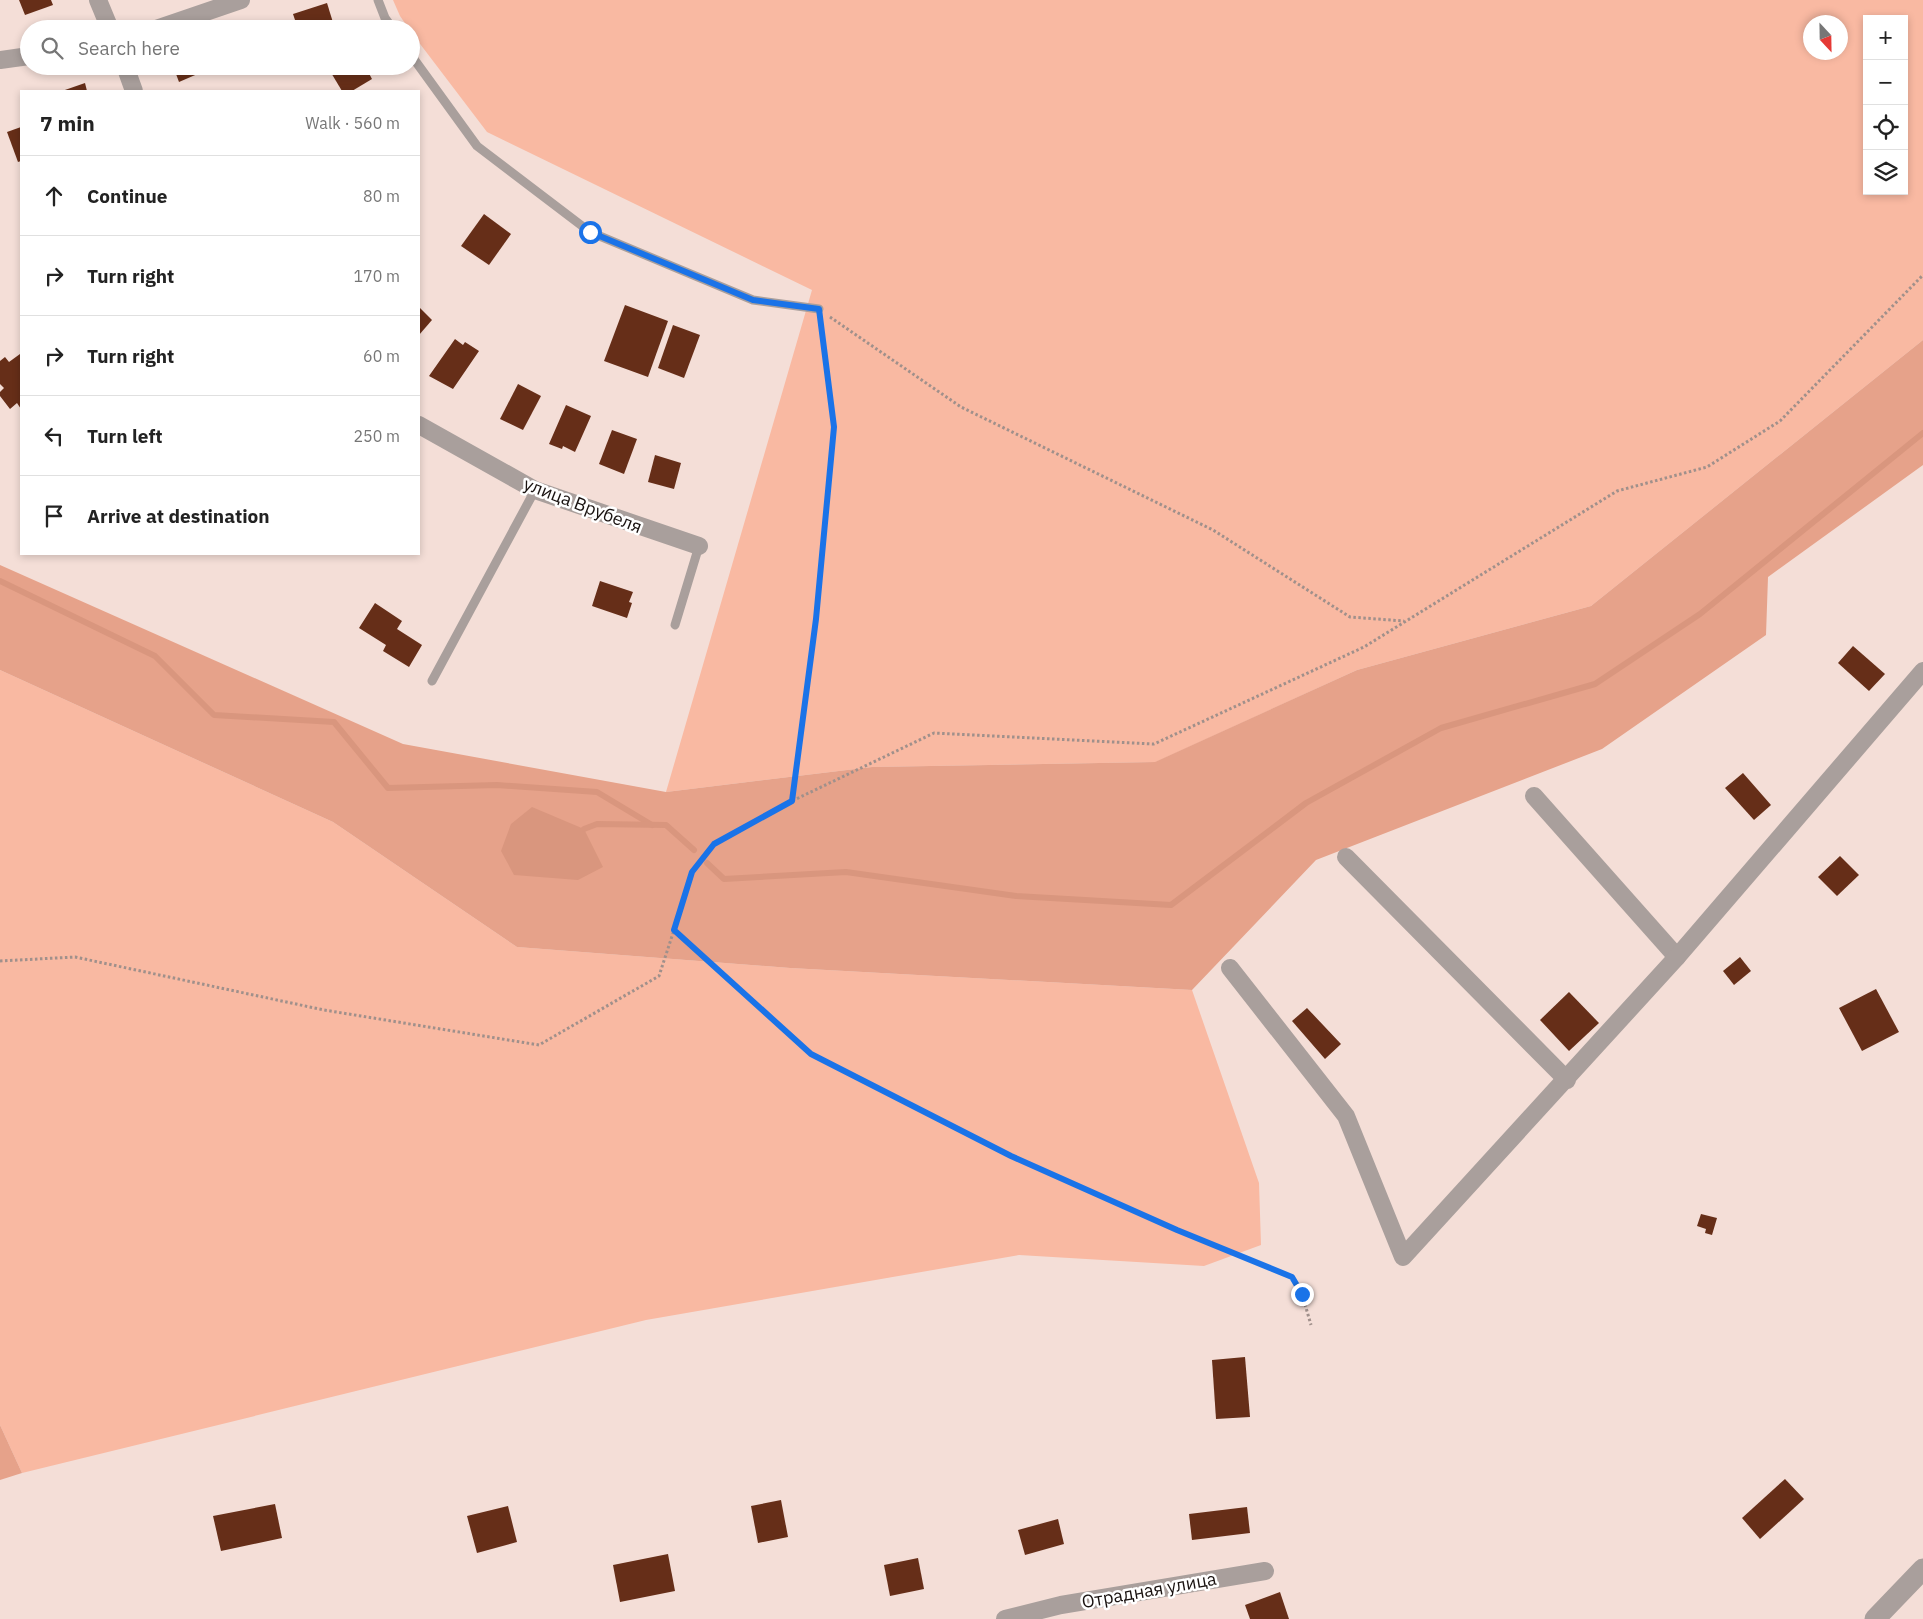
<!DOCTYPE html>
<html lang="en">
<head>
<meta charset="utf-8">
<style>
  body { margin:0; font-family:"IBM Plex Sans",sans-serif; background:#f2f2f2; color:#222 }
  .controls { position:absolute; right:15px; top:15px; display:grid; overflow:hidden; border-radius:0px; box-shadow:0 2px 8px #0003 }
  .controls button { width:45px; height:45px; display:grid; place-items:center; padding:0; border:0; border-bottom:1px solid #e0e0e0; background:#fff; color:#222; font:25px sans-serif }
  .compass { position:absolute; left:1803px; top:15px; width:45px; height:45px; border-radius:50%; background:#fff; box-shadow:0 2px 8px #0003; rotate:158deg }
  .stop { position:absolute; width:15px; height:15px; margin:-11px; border:4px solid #1a73e8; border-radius:50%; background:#fff }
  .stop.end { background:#1a73e8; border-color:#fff; box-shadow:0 1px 5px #0008 }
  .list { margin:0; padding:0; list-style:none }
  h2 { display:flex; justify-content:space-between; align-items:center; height:65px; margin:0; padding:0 20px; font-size:21px }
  h2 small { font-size:16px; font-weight:400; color:#767676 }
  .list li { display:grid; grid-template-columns:32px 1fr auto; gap:15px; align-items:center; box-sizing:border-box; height:80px; padding:0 20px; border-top:1px solid #e0e0e0 }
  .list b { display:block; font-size:19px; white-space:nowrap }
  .list em { font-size:16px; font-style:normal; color:#767676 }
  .icon { flex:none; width:28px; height:28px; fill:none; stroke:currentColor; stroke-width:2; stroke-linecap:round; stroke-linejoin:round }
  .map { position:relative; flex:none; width:1923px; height:1619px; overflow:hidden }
  .search { position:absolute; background:#fff; box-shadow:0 2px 8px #0003; left:20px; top:20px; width:400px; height:55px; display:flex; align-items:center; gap:12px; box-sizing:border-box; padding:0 18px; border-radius:28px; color:#767676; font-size:19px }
  .panel { position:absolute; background:#fff; box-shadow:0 2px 8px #0003; left:20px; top:90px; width:400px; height:465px; border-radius:0px }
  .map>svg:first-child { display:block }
</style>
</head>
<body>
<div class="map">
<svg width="1923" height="1619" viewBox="0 0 1923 1619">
  <rect width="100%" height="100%" fill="#f4ded7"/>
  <g fill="#f9b9a2" fill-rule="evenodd">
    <path d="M 393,0 L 1923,0 L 1923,340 L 1591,606 L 1357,670 L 1156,762 L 872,767 L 666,792 L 812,290 L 487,132 L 411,32 L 411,29 L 409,29 L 400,16 ZM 1867,19 L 1904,19 L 1904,191 L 1867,191 ZM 1810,22 L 1840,22 L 1840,52 L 1810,52 Z"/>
    <path d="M 0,670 L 333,822 L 517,947 L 790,968 L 1192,990 L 1259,1183 L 1261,1245 L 1204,1266 L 1019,1255 L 646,1320 L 22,1473 L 0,1425 Z"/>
  </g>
  <g fill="#e6a28a">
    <path d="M 1923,340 L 1923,465 L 1768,577 L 1766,635 L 1602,749 L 1316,860 L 1192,990 L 790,968 L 517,947 L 333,822 L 0,670 L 0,565 L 403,744 L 666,792 L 872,767 L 1155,762 L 1357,670 L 1591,606 Z"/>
    <path d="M 0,1425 L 22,1473 L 0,1480 Z"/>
  </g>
  <path fill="#d9967e" d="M 532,807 L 584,829 L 603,867 L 578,880 L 514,875 L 501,851 L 511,824 Z"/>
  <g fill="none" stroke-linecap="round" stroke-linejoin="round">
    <g stroke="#d9967e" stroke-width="6">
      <path d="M 0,581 L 155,656 L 214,715 L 334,722 L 388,788 L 497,785 L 597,792 L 652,825"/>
      <path d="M 584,829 L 597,824 L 666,825 L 694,850"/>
      <path d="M 707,863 L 724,879 L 846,872 L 1016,896 L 1171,905 L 1306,803 L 1441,728 L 1595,684 L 1700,614 L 1923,433"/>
    </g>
  </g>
  <g fill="#662e18">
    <path d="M 19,0 L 51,0 L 53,5 L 25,15 Z"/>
    <path d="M 327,3 L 335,29 L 298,29 L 293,14 Z"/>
    <path d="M 173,66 L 216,66 L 179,82 Z"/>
    <path d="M 327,66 L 365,66 L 372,79 L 352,91 L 342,91 Z"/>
    <path d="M 85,83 L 87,91 L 62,91 Z"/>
    <path d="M 21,127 L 21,161 L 18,162 L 7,132 Z"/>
    <path d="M 484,214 L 511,234 L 489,265 L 461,246 Z"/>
    <path d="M 625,305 L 668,321 L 648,377 L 604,361 Z"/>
    <path d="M 420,308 L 432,320 L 419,335 L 419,309 Z"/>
    <path d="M 673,325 L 700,335 L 684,378 L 658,368 Z"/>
    <path d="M 455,339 L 463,345 L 465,342 L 479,351 L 453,389 L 429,376 Z"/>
    <path d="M 20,354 L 21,409 L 17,403 L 10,409 L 0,396 L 0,392 L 4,388 L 0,384 L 0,361 L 5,357 L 9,362 Z"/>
    <path d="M 518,384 L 541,396 L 523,430 L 500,419 Z"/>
    <path d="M 566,405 L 591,416 L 575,452 L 563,446 L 562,449 L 549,444 Z"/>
    <path d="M 612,430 L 637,439 L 624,474 L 599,464 Z"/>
    <path d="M 655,455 L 681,463 L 674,489 L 648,482 Z"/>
    <path d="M 600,581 L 633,592 L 629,602 L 632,603 L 627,618 L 592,606 Z"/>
    <path d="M 375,603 L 402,621 L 397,629 L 422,645 L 409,667 L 383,651 L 386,645 L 359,628 Z"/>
    <path d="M 1853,646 L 1885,674 L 1869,691 L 1838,663 Z"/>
    <path d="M 1743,773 L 1771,805 L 1754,820 L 1725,788 Z"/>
    <path d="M 1840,856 L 1859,875 L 1837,896 L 1818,877 Z"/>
    <path d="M 1740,957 L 1751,971 L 1734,985 L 1723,971 Z"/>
    <path d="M 1876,989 L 1899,1032 L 1862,1051 L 1839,1008 Z"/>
    <path d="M 1569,992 L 1599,1023 L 1569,1051 L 1540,1020 Z"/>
    <path d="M 1307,1008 L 1341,1044 L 1325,1059 L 1292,1021 Z"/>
    <path d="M 1701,1214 L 1717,1218 L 1712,1235 L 1705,1233 L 1706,1229 L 1697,1226 Z"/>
    <path d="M 1245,1357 L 1250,1417 L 1216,1419 L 1212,1360 Z"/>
    <path d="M 1785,1479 L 1804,1499 L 1760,1539 L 1742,1518 Z"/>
    <path d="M 781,1500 L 788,1537 L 758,1543 L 751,1506 Z"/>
    <path d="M 275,1504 L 282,1538 L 221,1551 L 213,1516 Z"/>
    <path d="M 508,1506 L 517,1542 L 477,1553 L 467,1516 Z"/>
    <path d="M 1247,1507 L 1250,1533 L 1192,1540 L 1189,1514 Z"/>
    <path d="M 1058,1519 L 1064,1544 L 1025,1555 L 1018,1530 Z"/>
    <path d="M 668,1554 L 675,1591 L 620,1602 L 613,1565 Z"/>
    <path d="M 918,1558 L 924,1589 L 890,1596 L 884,1565 Z"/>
    <path d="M 1280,1592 L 1289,1619 L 1250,1619 L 1245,1605 Z"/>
  </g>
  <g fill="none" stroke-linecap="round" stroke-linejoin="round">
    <g stroke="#a0908b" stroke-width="3" stroke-dasharray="2.5 2.5" stroke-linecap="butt">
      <path d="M 830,317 L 961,407 L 1213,530 L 1350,617 L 1404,621"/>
      <path d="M 792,801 L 816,619 L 834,427 L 821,323"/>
      <path d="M 675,930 L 811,1054 L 1011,1156 L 1177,1230 L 1292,1277 L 1302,1294 L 1311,1325"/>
      <path d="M 0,961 L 75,957 L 324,1010 L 539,1045 L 659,976 L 693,872 L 714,844 L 792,801 L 934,733 L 1154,744 L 1364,647 L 1617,491 L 1707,467 L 1780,421 L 1923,275"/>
    </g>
    <g stroke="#a99f9c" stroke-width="9">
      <path d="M 378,0 L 385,18 L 393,29"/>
      <path d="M 411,55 L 477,146 L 590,232 L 753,300 L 819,309"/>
      <path d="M 675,625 L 699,546"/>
      <path d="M 432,681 L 535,490"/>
    </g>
    <g stroke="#a99f9c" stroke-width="18">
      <path d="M 98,0 L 110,29"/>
      <path d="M 156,29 L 241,0"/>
      <path d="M 0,60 L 29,56"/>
      <path d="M 125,66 L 134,91"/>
      <path d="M 419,425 L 535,490 L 699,546"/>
      <path d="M 1534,796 L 1677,957"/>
      <path d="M 1346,857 L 1567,1080"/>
      <path d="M 1230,968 L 1346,1116 L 1403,1257 L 1677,957 L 1923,671"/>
      <path d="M 1005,1619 L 1061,1605 L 1265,1571"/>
    </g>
    <path stroke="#a99f9c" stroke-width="21" d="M 1875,1619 L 1923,1569"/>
  </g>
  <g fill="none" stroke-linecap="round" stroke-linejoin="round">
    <path stroke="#1a73e8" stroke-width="6" d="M 590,232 L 753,300 L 819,309 L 834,427 L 816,619 L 792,801 L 714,844 L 692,872 L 674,930 L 811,1054 L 1011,1156 L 1177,1230 L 1292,1277 L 1302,1294"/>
  </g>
  <g text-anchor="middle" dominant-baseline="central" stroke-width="5" stroke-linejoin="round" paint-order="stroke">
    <g font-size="18" fill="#18110f" stroke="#fff">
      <text transform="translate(583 505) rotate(21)">улица Врубеля</text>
      <text transform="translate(1149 1590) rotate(-10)">Отрадная улица</text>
    </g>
  </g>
</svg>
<div class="controls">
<button>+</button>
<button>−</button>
<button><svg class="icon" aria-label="locate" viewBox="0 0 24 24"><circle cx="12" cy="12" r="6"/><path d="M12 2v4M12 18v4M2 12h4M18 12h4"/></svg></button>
<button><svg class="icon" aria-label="layers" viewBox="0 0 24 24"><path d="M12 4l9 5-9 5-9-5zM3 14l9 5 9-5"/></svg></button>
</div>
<svg class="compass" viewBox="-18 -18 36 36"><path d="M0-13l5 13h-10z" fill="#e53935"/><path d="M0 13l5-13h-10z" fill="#767676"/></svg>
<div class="stop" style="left:590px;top:232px"></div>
<div class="stop end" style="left:1302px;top:1294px"></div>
<div class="search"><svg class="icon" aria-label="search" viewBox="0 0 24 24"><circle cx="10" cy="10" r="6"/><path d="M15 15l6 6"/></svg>Search here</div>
<section class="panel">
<h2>7 min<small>Walk · 560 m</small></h2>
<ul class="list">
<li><svg class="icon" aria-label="ahead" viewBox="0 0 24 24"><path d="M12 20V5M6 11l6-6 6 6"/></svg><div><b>Continue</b></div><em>80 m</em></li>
<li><svg class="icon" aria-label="right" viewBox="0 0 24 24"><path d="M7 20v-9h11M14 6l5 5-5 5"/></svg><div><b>Turn right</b></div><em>170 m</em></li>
<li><svg class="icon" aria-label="right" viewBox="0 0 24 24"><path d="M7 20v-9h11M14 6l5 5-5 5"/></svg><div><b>Turn right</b></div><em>60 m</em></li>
<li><svg class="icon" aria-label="left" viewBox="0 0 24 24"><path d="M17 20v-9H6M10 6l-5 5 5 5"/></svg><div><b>Turn left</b></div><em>250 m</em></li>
<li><svg class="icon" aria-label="arrive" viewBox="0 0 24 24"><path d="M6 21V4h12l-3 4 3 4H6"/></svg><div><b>Arrive at destination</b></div></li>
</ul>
</section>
</div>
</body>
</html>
